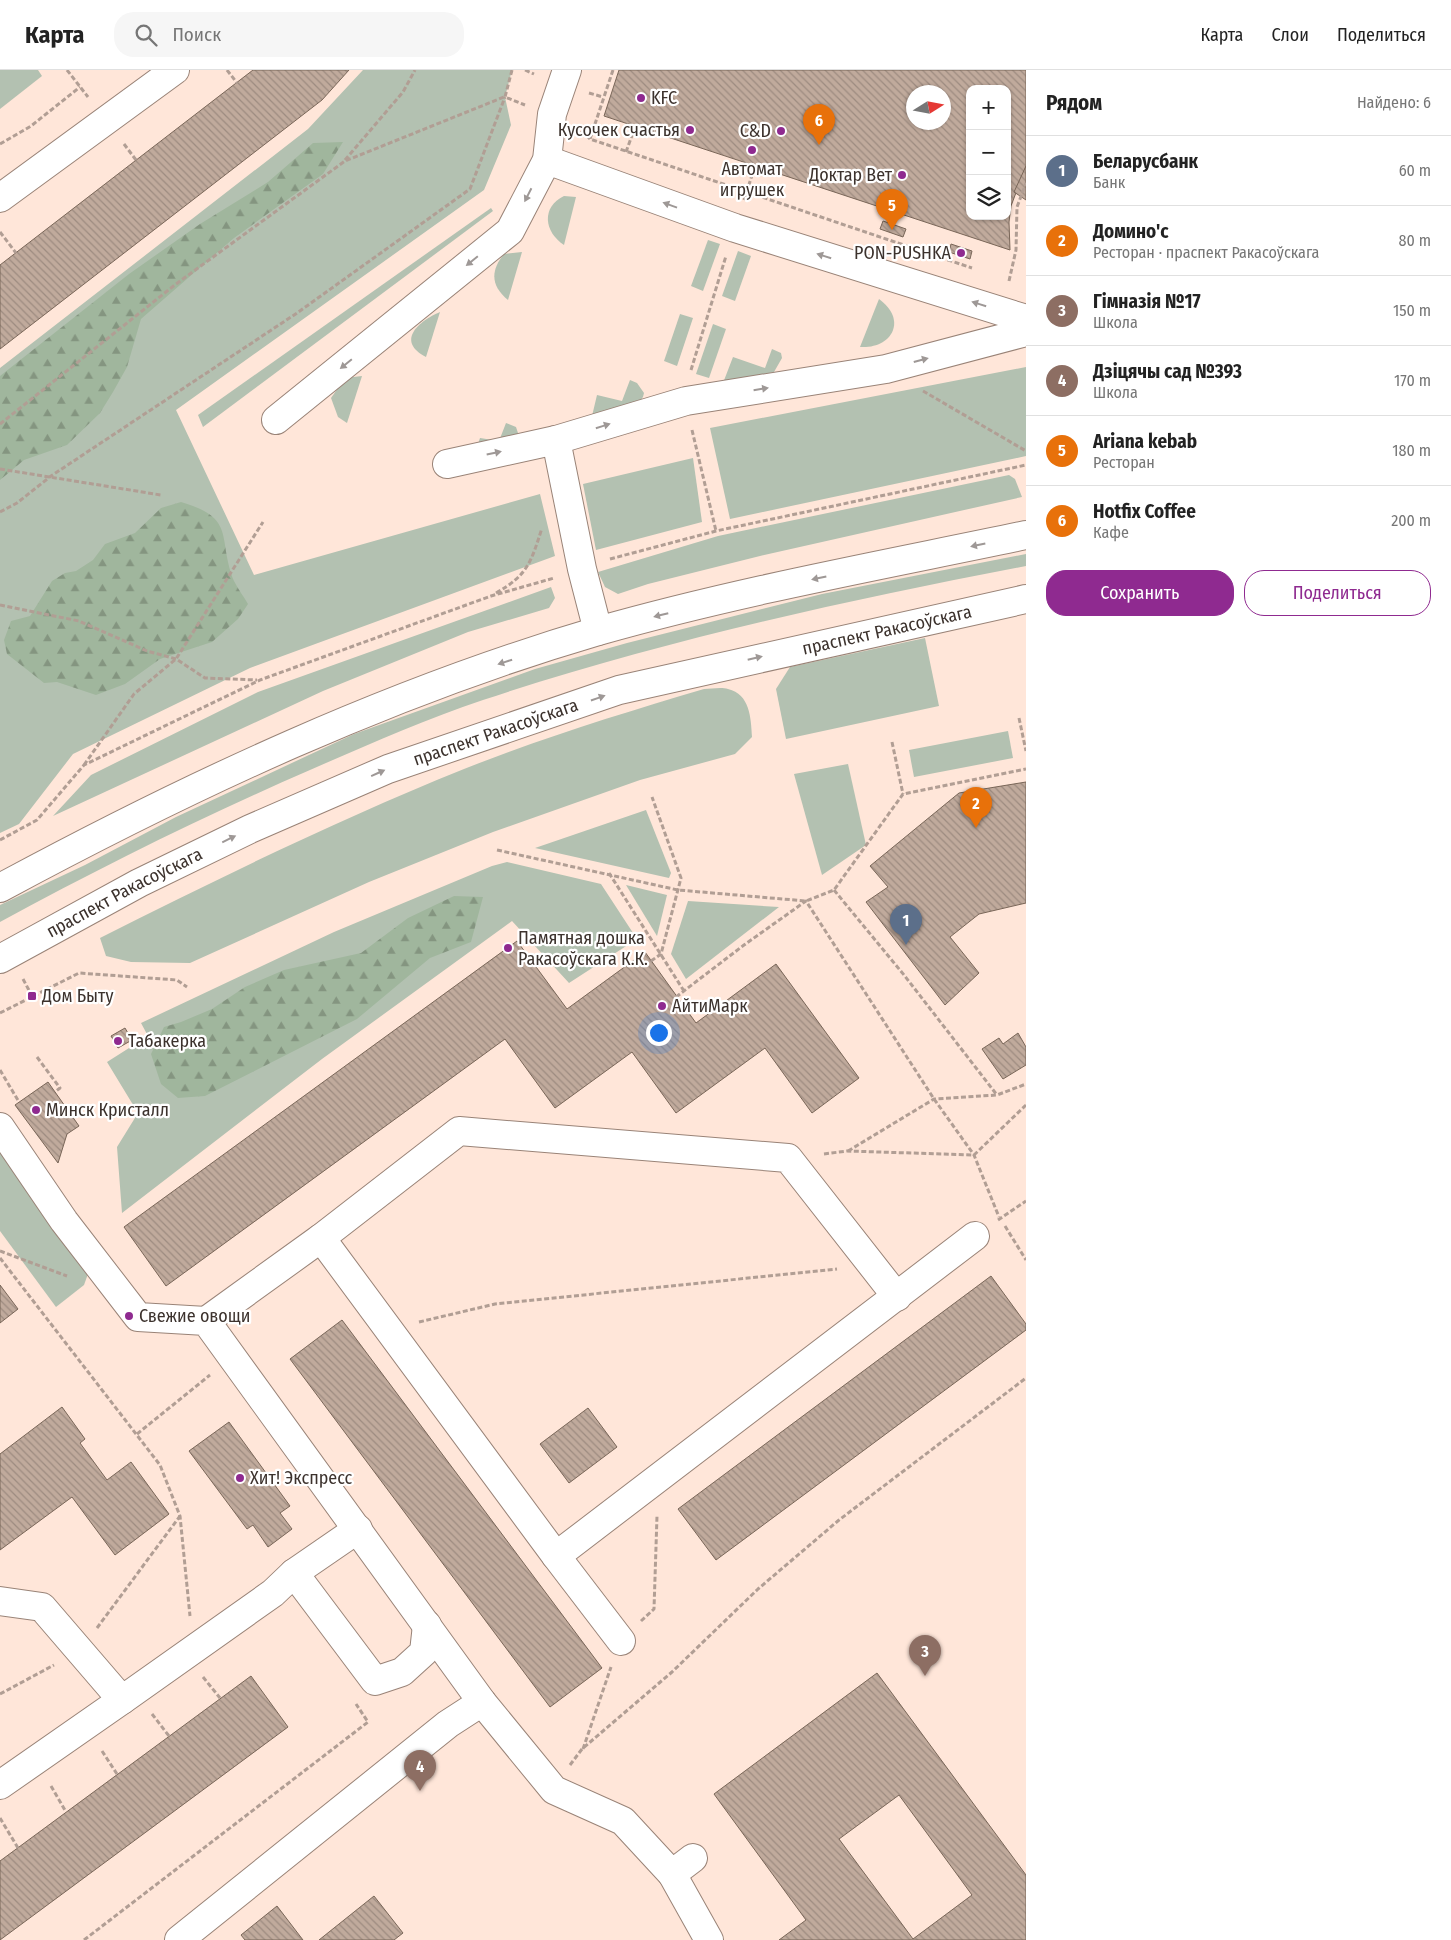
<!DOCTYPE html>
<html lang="ru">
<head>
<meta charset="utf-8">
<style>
  body { margin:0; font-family:"Fira Sans Condensed",sans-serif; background:#f6f6f6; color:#222 }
  .controls { position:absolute; right:15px; top:15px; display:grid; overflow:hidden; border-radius:10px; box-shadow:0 1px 4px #0004 }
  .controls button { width:45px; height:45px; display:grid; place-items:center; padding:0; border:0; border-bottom:1px solid #e0e0e0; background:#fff; color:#222; font:25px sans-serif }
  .compass { position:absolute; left:906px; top:15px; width:45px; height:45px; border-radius:50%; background:#fff; box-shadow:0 1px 4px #0004; rotate:79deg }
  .you { position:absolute; left:658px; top:962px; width:18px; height:18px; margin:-12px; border:4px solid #fff; border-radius:50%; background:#1a73e8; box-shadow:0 0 0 8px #1a73e833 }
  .badge { display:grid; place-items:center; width:32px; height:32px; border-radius:50%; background:#8f2a90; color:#fff; font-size:16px; font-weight:700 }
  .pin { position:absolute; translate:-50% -41px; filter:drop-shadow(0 1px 2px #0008) }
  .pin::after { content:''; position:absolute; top:26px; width:18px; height:15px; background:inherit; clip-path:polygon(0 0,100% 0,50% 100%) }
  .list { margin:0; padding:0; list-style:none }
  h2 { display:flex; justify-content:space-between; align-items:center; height:65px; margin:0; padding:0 20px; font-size:21px }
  h2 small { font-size:16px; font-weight:400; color:#767676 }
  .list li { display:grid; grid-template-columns:32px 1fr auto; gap:15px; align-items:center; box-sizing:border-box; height:70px; padding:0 20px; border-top:1px solid #e0e0e0 }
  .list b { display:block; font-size:19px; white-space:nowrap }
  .list p { margin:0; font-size:16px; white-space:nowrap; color:#767676 }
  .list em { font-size:16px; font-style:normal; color:#767676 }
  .actions { display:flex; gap:10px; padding:15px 20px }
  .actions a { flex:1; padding:11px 0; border:1px solid #8f2a90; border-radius:20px; text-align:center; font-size:18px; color:#8f2a90 }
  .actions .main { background:#8f2a90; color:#fff }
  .icon { flex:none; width:28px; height:28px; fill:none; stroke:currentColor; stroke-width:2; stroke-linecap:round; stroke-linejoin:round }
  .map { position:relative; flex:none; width:1026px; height:1870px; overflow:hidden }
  header { display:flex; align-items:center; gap:30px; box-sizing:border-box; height:70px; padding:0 25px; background:#fff; border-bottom:1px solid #e0e0e0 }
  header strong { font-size:24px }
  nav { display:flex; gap:28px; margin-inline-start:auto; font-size:18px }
  .search { width:350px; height:45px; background:#f6f6f6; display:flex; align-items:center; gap:12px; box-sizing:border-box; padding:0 18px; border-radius:20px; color:#767676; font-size:19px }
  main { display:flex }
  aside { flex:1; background:#fff }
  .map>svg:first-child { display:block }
</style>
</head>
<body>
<header>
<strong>Карта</strong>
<div class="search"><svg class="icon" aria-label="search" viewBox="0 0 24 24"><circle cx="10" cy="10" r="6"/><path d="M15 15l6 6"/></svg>Поиск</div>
<nav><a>Карта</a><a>Слои</a><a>Поделиться</a></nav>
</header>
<main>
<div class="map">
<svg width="1026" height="1870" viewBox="0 0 1026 1870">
  <defs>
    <pattern id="forest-firs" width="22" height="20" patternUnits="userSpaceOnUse" patternTransform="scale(1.25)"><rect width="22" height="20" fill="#a0b69d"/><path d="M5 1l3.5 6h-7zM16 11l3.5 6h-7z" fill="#849580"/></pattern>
    <pattern id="building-back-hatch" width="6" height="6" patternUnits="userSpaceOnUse" patternTransform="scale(1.25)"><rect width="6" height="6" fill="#c0aa9c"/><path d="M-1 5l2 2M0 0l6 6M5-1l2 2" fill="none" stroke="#9d8b80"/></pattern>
  </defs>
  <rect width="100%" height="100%" fill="#ffe6d9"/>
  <g fill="#b3c1b1">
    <path d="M 0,0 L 38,0 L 42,6 L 0,39 Z"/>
    <path d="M 363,0 L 512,0 L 505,27 L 511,55 L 484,120 L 176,340 L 254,505 L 540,424 L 555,486 L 250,598 L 73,684 L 19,754 L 0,763 L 0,298 L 308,59 Z"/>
    <path d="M 564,126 L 576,127 L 564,175 C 544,162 541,137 564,126 Z"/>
    <path d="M 491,138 L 493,141 L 203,357 L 198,345 Z"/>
    <path d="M 708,170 L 720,174 L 703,221 L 691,216 Z"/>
    <path d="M 738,181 L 751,186 L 735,231 L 722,226 Z"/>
    <path d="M 522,182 L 508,230 C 491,216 490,201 504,184 Z"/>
    <path d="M 879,229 C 908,250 892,279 860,277 Z"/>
    <path d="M 440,242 L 426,287 C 395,271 419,251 440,242 Z"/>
    <path d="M 680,244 L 693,248 L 677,296 L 664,291 Z"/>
    <path d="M 713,254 L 726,259 L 709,308 L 696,304 Z"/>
    <path d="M 772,279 L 781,283 L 782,288 L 774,302 L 723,313 L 733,287 L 765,298 Z"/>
    <path d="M 1026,297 L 1026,386 L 730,449 L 710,358 Z"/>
    <path d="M 362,306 L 347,353 L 338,347 L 331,328 L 345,308 Z"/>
    <path d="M 630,310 L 637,313 L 644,323 C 641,343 609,342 592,346 L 597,325 L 622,331 Z"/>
    <path d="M 506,353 L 516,357 L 518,363 L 517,368 L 474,386 L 480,368 L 499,371 Z"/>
    <path d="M 693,388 L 702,452 L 596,480 L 583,414 Z"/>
    <path d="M 1009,405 L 1015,409 L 1022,427 L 760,486 L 648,514 L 618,524 L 605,517 L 598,502 L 718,466 Z"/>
    <path d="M 1026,484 L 1026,496 C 843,531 660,571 483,630 C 424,650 367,675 310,700 C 204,746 101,797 0,852 L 0,835 L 85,795 L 176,747 L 354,664 L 535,599 L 627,573 L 822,524 Z"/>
    <path d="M 551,517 L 555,528 L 549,538 L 468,562 L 323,621 L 53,746 L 91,705 L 258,622 Z"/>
    <path d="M 925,568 L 939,636 L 786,669 L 776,619 L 790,597 Z"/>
    <path d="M 704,619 C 711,619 721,617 728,619 C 750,624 751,648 752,667 L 735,684 L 640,710 L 493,762 L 369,812 L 190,893 L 131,892 L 106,886 L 100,868 C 219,808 340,749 464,699 C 542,668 623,643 704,619 Z"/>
    <path d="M 1008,661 L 1013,688 L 914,707 L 909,680 Z"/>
    <path d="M 848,694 L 866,775 L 822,805 L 794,704 Z"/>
    <path d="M 646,740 L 671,803 L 669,808 L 535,778 Z"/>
    <path d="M 507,792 L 601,814 L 637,869 L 569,913 L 512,851 L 322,989 L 122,1143 L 117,1077 L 138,1043 L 107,992 L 148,966 L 141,953 L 334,862 L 492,796 Z"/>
    <path d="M 626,815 L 667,825 L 657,866 Z"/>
    <path d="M 688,831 L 779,837 L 686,909 L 671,884 Z"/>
    <path d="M 0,1082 L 89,1201 L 84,1215 L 56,1237 L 0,1161 Z"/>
  </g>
  <g fill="url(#forest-firs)">
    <path d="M 343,72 L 323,104 L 234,168 L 141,249 L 127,297 L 113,322 L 100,343 L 67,375 L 24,390 L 0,410 L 0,306 L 129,204 L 200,154 L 268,112 L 313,73 Z"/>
    <path d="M 181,432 C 237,448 217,468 234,511 C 238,519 244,527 248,534 L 238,549 L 212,572 L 160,589 L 125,614 L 96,625 L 57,612 L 44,613 L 7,584 L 4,570 L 11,551 L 30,546 L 52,511 L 65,503 L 76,501 L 93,490 L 105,474 L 135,463 L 161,438 Z"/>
    <path d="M 454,826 L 483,827 L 471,872 L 430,888 L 357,949 L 205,1026 L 178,1028 L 161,1014 L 151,984 L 164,957 L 181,952 L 212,939 L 245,917 L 284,900 L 361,883 L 408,848 Z"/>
  </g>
  <g fill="url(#building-back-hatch)" stroke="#796658" fill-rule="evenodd">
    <path d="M 253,0 L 349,0 L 322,30 L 0,279 L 0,195 Z"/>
    <path d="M 619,0 L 1026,0 L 1026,96 L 1011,136 L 1009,152 L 1010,180 L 604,46 ZM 970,19 L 1007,19 L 1007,146 L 970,146 ZM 914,22 L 944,22 L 944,52 L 914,52 Z"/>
    <path d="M 1026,96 L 1026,130 L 1014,122 Z"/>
    <path d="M 883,151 L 906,159 L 903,167 L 880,159 Z"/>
    <path d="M 951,174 L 972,181 L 970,189 L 949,182 Z"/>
    <path d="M 1026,712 L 1026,833 L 979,844 L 950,867 L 979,903 L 945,935 L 866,832 L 888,817 L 870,796 L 959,723 Z"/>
    <path d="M 517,871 L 567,939 L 645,882 L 696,953 L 776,894 L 859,1008 L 812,1043 L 765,978 L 676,1043 L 632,982 L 555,1038 L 505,969 L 166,1216 L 124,1157 Z"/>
    <path d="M 125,958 L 132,970 L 118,978 L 111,966 Z"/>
    <path d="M 1018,963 L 1026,977 L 1026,995 L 1003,1009 L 982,979 L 999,968 L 1003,974 Z"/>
    <path d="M 48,1012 L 79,1056 L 67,1064 L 58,1093 L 15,1035 Z"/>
    <path d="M 991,1206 L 1026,1254 L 1026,1260 L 716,1490 L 678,1439 Z"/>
    <path d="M 0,1215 L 18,1239 L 0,1253 Z"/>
    <path d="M 342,1250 L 602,1598 L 550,1637 L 290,1289 Z"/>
    <path d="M 62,1337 L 85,1369 L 80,1373 L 107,1410 L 131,1392 L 169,1444 L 115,1485 L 72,1427 L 0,1480 L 0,1384 Z"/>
    <path d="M 588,1338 L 617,1377 L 569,1413 L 540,1374 Z"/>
    <path d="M 229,1352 L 290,1436 L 280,1443 L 292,1459 L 268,1477 L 253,1455 L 247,1459 L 189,1381 Z"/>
    <path d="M 877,1603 L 1026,1805 L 1026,1870 L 779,1870 L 806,1850 L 714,1724 ZM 899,1725 L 972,1825 L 913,1869 L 839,1769 Z"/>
    <path d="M 251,1606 L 288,1657 L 0,1870 L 0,1791 Z"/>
    <path d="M 374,1826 L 403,1863 L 394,1870 L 319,1870 Z"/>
    <path d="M 277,1836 L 303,1870 L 245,1870 L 241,1865 Z"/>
  </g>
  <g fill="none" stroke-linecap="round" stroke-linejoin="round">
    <g stroke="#998377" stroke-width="30">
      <g id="minor">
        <path d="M 547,90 L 735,158 L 1026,249"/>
        <path d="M 0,128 L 175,0"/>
        <path d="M 276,350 L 510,161 L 547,90 L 552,44 L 567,0"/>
        <path d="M 556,370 L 582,499 L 598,561"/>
        <path d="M 447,394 L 556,370 L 686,331 L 886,299 L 1026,262"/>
        <path d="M 0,1057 L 64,1151 L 138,1247 L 206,1251 L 482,1632 L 554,1720 L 623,1751 L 672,1804 L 693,1788"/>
        <path d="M 321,1168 L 556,1486 L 975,1166"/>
        <path d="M 206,1251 L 321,1168 L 459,1061 L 788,1088 L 897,1227"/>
        <path d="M 556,1486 L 621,1571"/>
        <path d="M 294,1503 L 375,1611 L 402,1602 L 424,1582 L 427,1555"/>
        <path d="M 0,1531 L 42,1537 L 122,1630 L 273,1523 L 294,1503 L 358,1459"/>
        <path d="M 0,1715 L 122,1630"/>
        <path d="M 672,1804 L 709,1870"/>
        <path d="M 179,1870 L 448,1654 L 482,1632"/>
      </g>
    </g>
    <g stroke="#998377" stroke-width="30">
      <g id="major">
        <path d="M 0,818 C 191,715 390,622 598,561 C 739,521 883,495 1026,465"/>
        <path id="s1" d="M 0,889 L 139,813 L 250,759 L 388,699 L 619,620 L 1026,529"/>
      </g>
    </g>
    <g stroke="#b19e94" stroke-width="3" stroke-dasharray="5 2.5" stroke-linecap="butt">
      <path d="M 67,0 L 88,27"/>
      <path d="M 227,0 L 237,13"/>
      <path d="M 512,0 L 505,27 L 525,35"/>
      <path d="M 525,0 L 534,4"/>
      <path d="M 613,0 L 590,69 L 972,198"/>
      <path d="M 589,23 L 603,27"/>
      <path d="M 581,61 L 590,69"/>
      <path d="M 0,74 L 31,56 L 80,17"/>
      <path d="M 124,74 L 136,90"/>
      <path d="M 626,82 L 635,57"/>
      <path d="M 345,90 L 403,22 L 415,0"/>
      <path d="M 744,130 L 755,96"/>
      <path d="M 0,162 L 16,183"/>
      <path d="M 1009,211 L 1016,180 L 1017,137 L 1026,113"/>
      <path d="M 691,300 L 726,186"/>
      <path d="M 923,321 L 1026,381"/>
      <path d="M 0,354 L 176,214 L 345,91 L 504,27"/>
      <path d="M 692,360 L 716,461"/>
      <path d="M 0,399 L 161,425"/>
      <path d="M 0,442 L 17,433 L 51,406 L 297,243 L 470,119 L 505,27"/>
      <path d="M 610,489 L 716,461 L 1026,395"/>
      <path d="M 496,523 C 528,505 531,492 542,458"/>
      <path d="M 0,535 L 79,551 L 147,581 L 176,589 L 205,608 L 257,610"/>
      <path d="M 1019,648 L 1026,681"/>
      <path d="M 892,672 L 903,724"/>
      <path d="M 84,695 L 134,624 L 176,589 L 263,452"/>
      <path d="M 0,770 L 37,750 L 84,695 L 260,610 L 491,526 L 554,508"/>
      <path d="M 497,780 L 678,820 L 806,831 L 834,820 L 903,724 L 1026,699"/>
      <path d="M 609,803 L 684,921"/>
      <path d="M 834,820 L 904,905 L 997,1025"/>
      <path d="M 651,891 L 661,884 L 681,808 L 652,727"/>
      <path d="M 23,909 L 32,926"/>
      <path d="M 676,927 L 744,875 L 806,831 L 934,1029 L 974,1085 L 999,1147"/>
      <path d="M 0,943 L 79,903 L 177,910 L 187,917"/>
      <path d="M 37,987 L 60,1018 L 55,1022"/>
      <path d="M 0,1000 L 19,1032"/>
      <path d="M 848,1081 L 934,1029 L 997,1025 L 1026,1014"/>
      <path d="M 824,1084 L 847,1081 L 974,1085 L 1026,1035"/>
      <path d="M 998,1150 L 1026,1131"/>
      <path d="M 1005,1156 L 1026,1190"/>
      <path d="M 0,1181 L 67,1206"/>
      <path d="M 0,1188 L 160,1395 L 180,1446 L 190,1546"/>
      <path d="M 419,1252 L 495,1234 L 837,1199"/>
      <path d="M 137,1364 L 210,1305"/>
      <path d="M 641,1551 L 654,1539 L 657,1446"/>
      <path d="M 97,1558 L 180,1446"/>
      <path d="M 203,1607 L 220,1628"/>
      <path d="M 0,1624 L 54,1595"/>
      <path d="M 152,1644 L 169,1666"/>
      <path d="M 583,1679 L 611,1597"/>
      <path d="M 102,1681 L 117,1704"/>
      <path d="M 570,1695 L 582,1679 L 672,1602 L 758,1519 L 839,1450 L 1026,1308"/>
      <path d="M 51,1716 L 66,1742"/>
      <path d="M 0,1748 L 18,1778"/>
      <path d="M 84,1870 L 368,1652 L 356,1634"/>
    </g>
    <use href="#minor" stroke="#fff" stroke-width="28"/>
    <use href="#major" stroke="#fff" stroke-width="28"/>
  </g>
  <defs><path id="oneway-solid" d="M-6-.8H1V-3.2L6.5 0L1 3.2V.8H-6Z" transform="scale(1.25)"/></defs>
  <g fill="#9e9896">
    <use href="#oneway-solid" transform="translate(528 125) rotate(117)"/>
    <use href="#oneway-solid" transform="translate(670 135) rotate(-160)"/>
    <use href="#oneway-solid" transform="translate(824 186) rotate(-163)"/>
    <use href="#oneway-solid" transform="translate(472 191) rotate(141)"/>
    <use href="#oneway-solid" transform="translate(979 234) rotate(-163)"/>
    <use href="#oneway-solid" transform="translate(921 290) rotate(-15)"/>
    <use href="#oneway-solid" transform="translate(346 294) rotate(141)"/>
    <use href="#oneway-solid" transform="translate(761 319) rotate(-9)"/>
    <use href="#oneway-solid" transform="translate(603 356) rotate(-17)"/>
    <use href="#oneway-solid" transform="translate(494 383) rotate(-12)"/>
    <use href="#oneway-solid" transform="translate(978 475) rotate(168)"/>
    <use href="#oneway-solid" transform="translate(819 508) rotate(168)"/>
    <use href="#oneway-solid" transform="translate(661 545) rotate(166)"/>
    <use href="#oneway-solid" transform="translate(755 588) rotate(-13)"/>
    <use href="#oneway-solid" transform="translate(505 592) rotate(162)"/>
    <use href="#oneway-solid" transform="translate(598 628) rotate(-19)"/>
    <use href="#oneway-solid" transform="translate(378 703) rotate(-24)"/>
    <use href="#oneway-solid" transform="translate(229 769) rotate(-26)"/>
  </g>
  <g fill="#8f2a90" stroke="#fff" stroke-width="2">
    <circle cx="641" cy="28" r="5"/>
    <circle cx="690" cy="60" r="5"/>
    <circle cx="781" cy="61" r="5"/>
    <circle cx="752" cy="80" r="5"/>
    <circle cx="902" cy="105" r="5"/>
    <circle cx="961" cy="183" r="5"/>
    <circle cx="508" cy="878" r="5"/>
    <rect x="27" y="921" width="10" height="10" rx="2.5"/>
    <circle cx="662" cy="936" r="5"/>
    <circle cx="118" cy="971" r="5"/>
    <circle cx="36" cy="1040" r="5"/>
    <circle cx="129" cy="1246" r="5"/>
    <circle cx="240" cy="1408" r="5"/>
  </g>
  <g text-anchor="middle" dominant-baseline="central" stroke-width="4.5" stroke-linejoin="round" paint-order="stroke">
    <g font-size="18" fill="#3c322d" stroke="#fff" text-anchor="start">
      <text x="651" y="28">KFC</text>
      <text x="680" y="60" text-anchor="end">Кусочек счастья</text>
      <text x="771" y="61" text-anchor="end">C&amp;D</text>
      <text x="752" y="99" text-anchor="middle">Автомат<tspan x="752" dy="21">игрушек</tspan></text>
      <text x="892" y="105" text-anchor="end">Доктар Вет</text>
      <text x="951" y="183" text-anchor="end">PON-PUSHKA</text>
      <text x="518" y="868">Памятная дошка<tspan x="518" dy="21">Ракасоўскага К.К.</tspan></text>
      <text x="42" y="926">Дом Быту</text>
      <text x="672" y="936">АйтиМарк</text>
      <text x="128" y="971">Табакерка</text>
      <text x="46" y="1040">Минск Кристалл</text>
      <text x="139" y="1246">Свежие овощи</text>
      <text x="250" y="1408">Хит! Экспресс</text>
    </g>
    <g font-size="18" fill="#3c322d" stroke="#fff">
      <text stroke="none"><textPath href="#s1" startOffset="951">праспект Ракасоўскага</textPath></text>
      <text stroke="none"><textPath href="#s1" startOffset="546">праспект Ракасоўскага</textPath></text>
      <text stroke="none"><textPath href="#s1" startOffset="141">праспект Ракасоўскага</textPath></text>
    </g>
  </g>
</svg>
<div class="controls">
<button>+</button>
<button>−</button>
<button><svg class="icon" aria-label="layers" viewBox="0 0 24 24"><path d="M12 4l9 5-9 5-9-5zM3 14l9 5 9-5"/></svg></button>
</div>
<svg class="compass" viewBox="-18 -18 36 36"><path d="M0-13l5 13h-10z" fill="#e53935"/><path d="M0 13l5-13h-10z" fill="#767676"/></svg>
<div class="you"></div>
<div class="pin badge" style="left:906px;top:875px;background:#5c6f8a">1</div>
<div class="pin badge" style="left:976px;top:758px;background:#e8710a">2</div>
<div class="pin badge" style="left:925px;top:1606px;background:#8d6e63">3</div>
<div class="pin badge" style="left:420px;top:1721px;background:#8d6e63">4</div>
<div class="pin badge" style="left:892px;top:160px;background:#e8710a">5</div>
<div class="pin badge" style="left:819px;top:75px;background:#e8710a">6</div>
</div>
<aside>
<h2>Рядом<small>Найдено: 6</small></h2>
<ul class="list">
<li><span class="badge" style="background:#5c6f8a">1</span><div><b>Беларусбанк</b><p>Банк</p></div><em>60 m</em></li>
<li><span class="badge" style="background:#e8710a">2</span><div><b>Домино'c</b><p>Ресторан · праспект Ракасоўскага</p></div><em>80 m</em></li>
<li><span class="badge" style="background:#8d6e63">3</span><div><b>Гімназія №17</b><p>Школа</p></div><em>150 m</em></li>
<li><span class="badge" style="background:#8d6e63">4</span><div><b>Дзіцячы сад №393</b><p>Школа</p></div><em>170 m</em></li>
<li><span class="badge" style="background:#e8710a">5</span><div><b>Ariana kebab</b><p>Ресторан</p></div><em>180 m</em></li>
<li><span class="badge" style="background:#e8710a">6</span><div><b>Hotfix Coffee</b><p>Кафе</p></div><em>200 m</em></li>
</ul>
<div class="actions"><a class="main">Сохранить</a><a>Поделиться</a></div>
</aside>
</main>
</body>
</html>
